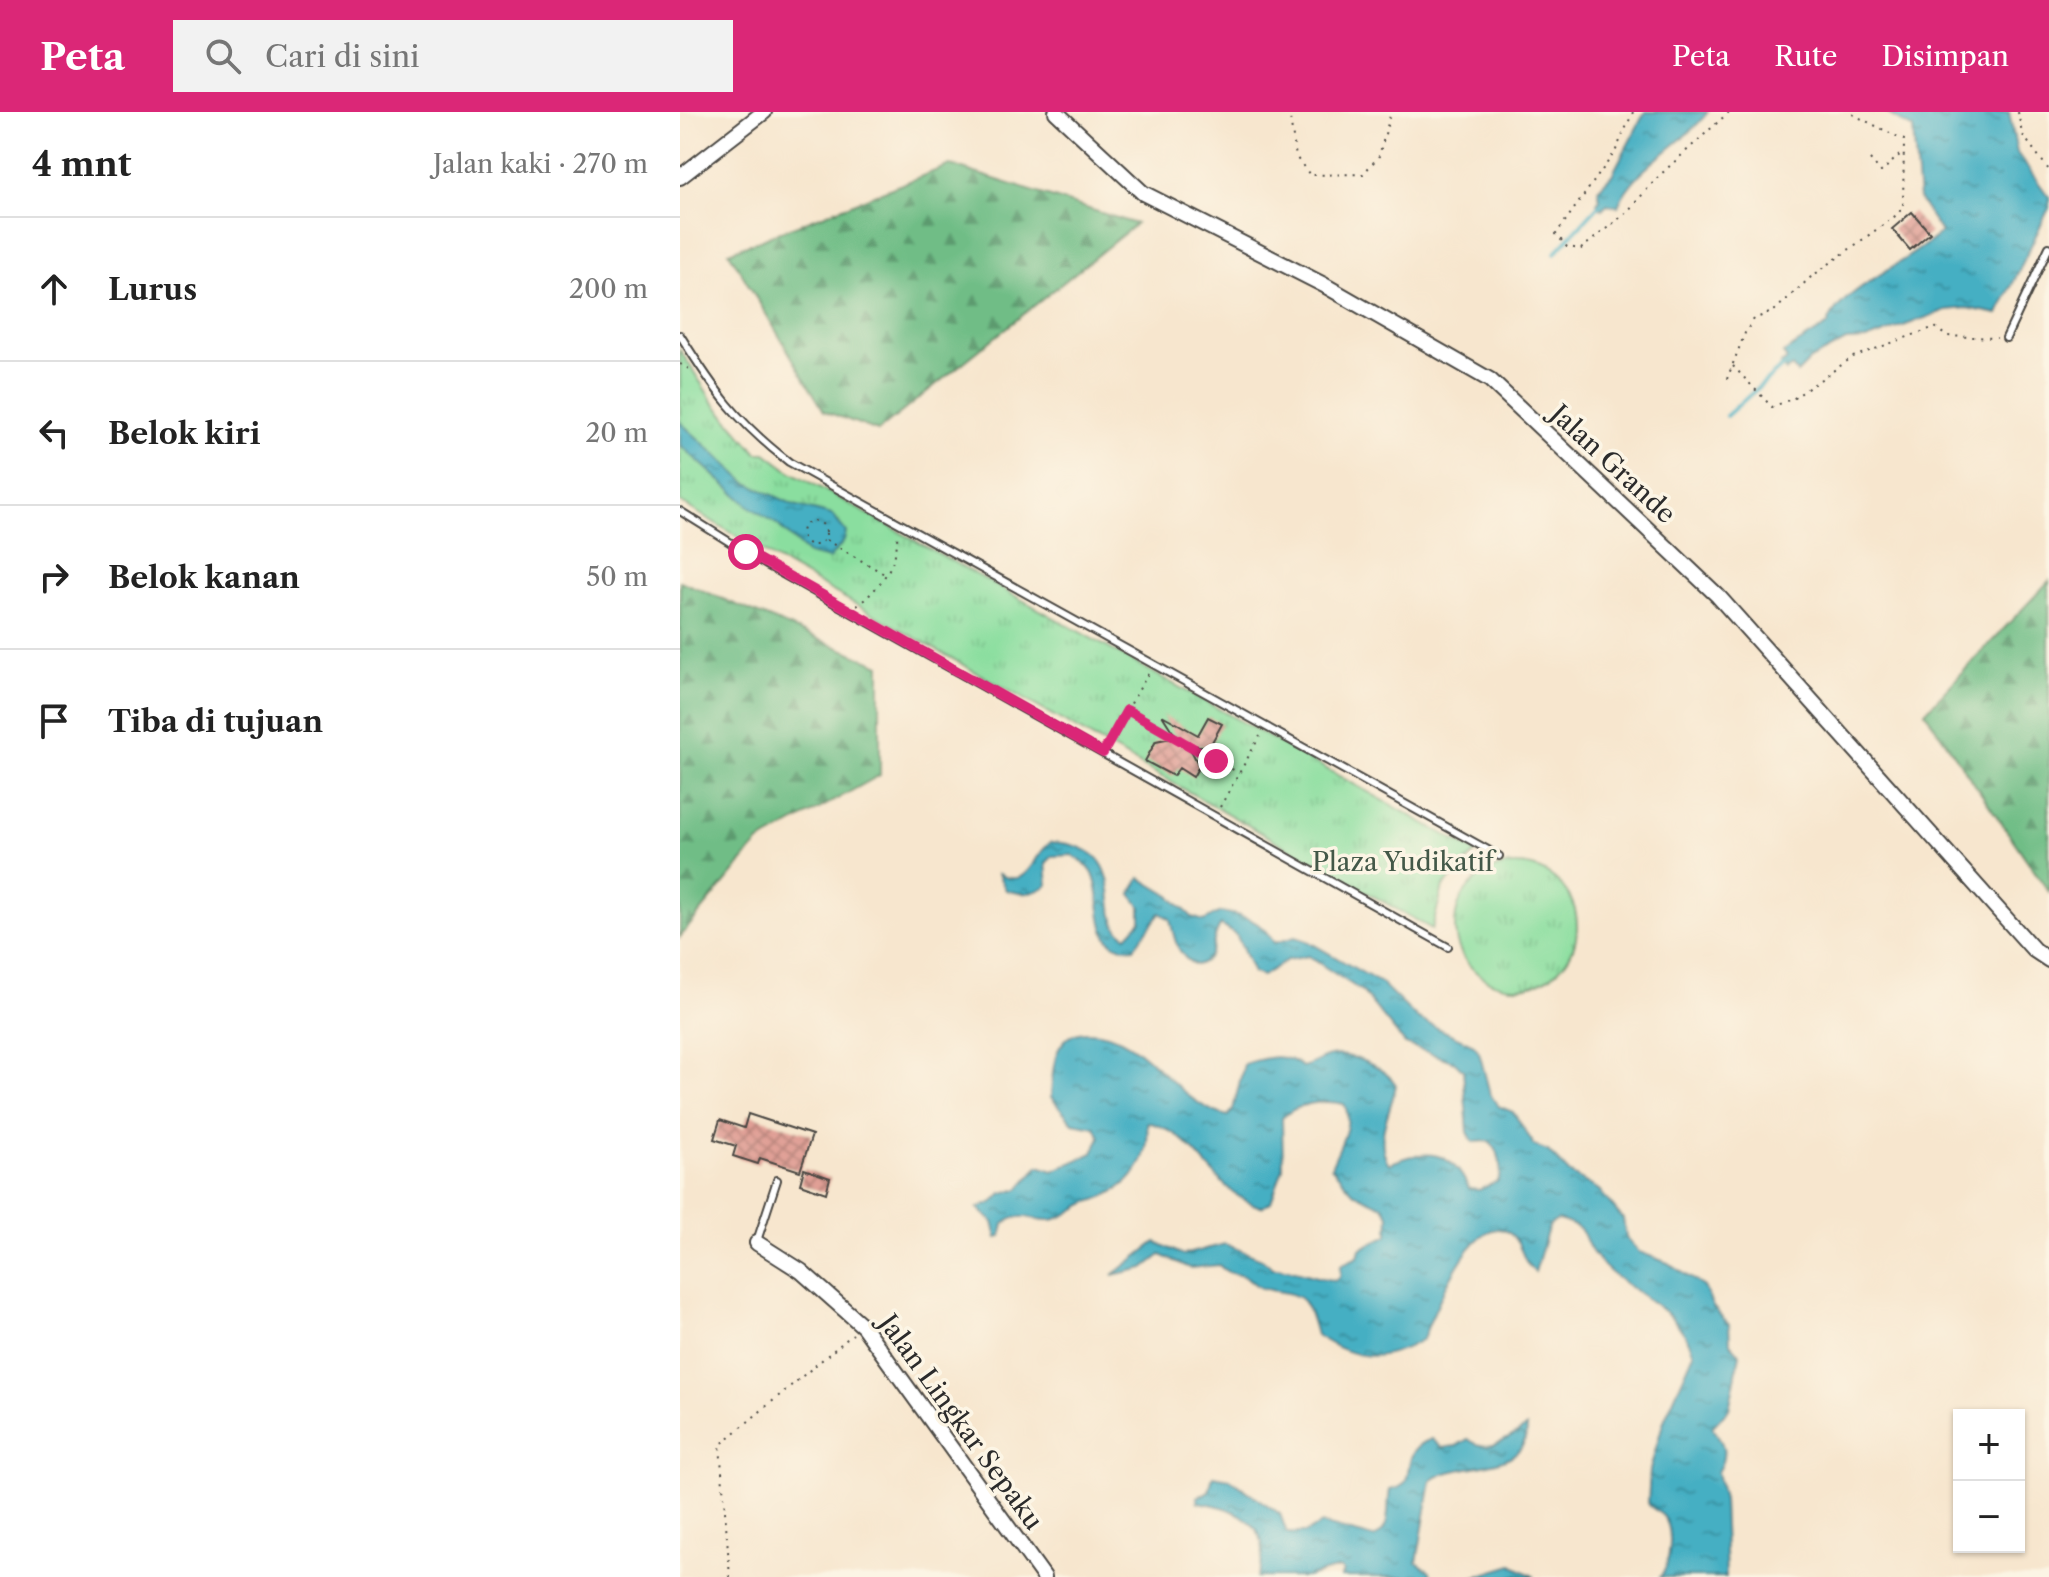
<!DOCTYPE html>
<html lang="id">
<head>
<meta charset="utf-8">
<style>
  body { margin:0; font-family:"Libre Caslon Text",serif; background:#f2f2f2; color:#222 }
  .controls { position:absolute; right:24px; bottom:24px; display:grid; overflow:hidden; border-radius:0px; box-shadow:0 2px 6px #0004 }
  .controls button { width:72px; height:72px; display:grid; place-items:center; padding:0; border:0; border-bottom:2px solid #e0e0e0; background:#fff; color:#222; font:40px sans-serif }
  .stop { position:absolute; width:24px; height:24px; margin:-18px; border:6px solid #db2777; border-radius:50%; background:#fff }
  .stop.end { background:#db2777; border-color:#fff; box-shadow:0 2px 8px #0008 }
  .list { margin:0; padding:0; list-style:none }
  h2 { display:flex; justify-content:space-between; align-items:center; height:104px; margin:0; padding:0 32px; font-size:34px }
  h2 small { font-size:26px; font-weight:400; color:#767676 }
  .list li { display:grid; grid-template-columns:52px 1fr auto; gap:24px; align-items:center; box-sizing:border-box; height:144px; padding:0 32px; border-top:2px solid #e0e0e0 }
  .list b { display:block; font-size:30px; white-space:nowrap }
  .list em { font-size:26px; font-style:normal; color:#767676 }
  .icon { flex:none; width:44px; height:44px; fill:none; stroke:currentColor; stroke-width:2; stroke-linecap:round; stroke-linejoin:round }
  .map { position:relative; flex:none; width:1369px; height:1465px; overflow:hidden }
  header { display:flex; align-items:center; gap:48px; box-sizing:border-box; height:112px; padding:0 40px; background:#db2777; color:#fff }
  header strong { font-size:38px }
  nav { display:flex; gap:44px; margin-inline-start:auto; font-size:28px }
  .search { width:560px; height:72px; background:#f2f2f2; display:flex; align-items:center; gap:20px; box-sizing:border-box; padding:0 28px; border-radius:0px; color:#767676; font-size:30px }
  main { display:flex }
  aside { flex:1; background:#fff }
  .map>svg:first-child { display:block }
</style>
</head>
<body>
<header>
<strong>Peta</strong>
<div class="search"><svg class="icon" aria-label="search" viewBox="0 0 24 24"><circle cx="10" cy="10" r="6"/><path d="M15 15l6 6"/></svg>Cari di sini</div>
<nav><a>Peta</a><a>Rute</a><a>Disimpan</a></nav>
</header>
<main>
<aside>
<h2>4 mnt<small>Jalan kaki · 270 m</small></h2>
<ul class="list">
<li><svg class="icon" aria-label="ahead" viewBox="0 0 24 24"><path d="M12 20V5M6 11l6-6 6 6"/></svg><div><b>Lurus</b></div><em>200 m</em></li>
<li><svg class="icon" aria-label="left" viewBox="0 0 24 24"><path d="M17 20v-9H6M10 6l-5 5 5 5"/></svg><div><b>Belok kiri</b></div><em>20 m</em></li>
<li><svg class="icon" aria-label="right" viewBox="0 0 24 24"><path d="M7 20v-9h11M14 6l5 5-5 5"/></svg><div><b>Belok kanan</b></div><em>50 m</em></li>
<li><svg class="icon" aria-label="arrive" viewBox="0 0 24 24"><path d="M6 21V4h12l-3 4 3 4H6"/></svg><div><b>Tiba di tujuan</b></div></li>
</ul>
</aside>
<div class="map">
<svg width="1369" height="1465" viewBox="0 0 1369 1465">
  <defs>
    <pattern id="forest-firs" width="22" height="20" patternUnits="userSpaceOnUse" patternTransform="scale(2)"><rect width="22" height="20" fill="#6fbd86"/><path d="M5 1l3.5 6h-7zM16 11l3.5 6h-7z" fill="#5b9a6e"/></pattern>
    <pattern id="park-tufts" width="24" height="20" patternUnits="userSpaceOnUse" patternTransform="scale(2)"><rect width="24" height="20" fill="#8ade9f"/><path d="M3 7l-1-3M5 7V3M7 7l1-3M15 17l-1-3M17 17v-4M19 17l1-3" fill="none" stroke="#77bf89"/></pattern>
    <pattern id="water-ripples" width="26" height="14" patternUnits="userSpaceOnUse" patternTransform="scale(2)"><rect width="26" height="14" fill="#44afc3"/><path d="M2 4q2-2 4 0t4 0M15 11q2-2 4 0t4 0" fill="none" stroke="#398f9f"/></pattern>
    <pattern id="building-cross-hatch" width="8" height="8" patternUnits="userSpaceOnUse" patternTransform="scale(2)"><rect width="8" height="8" fill="#e09f95"/><path d="M0 0l8 8M0 8l8-8" fill="none" stroke="#b6827a"/></pattern>
  </defs>
  <rect width="100%" height="100%" fill="#fcf5e5"/>
  <filter id="ink" filterUnits="userSpaceOnUse"><feTurbulence type="fractalNoise" baseFrequency=".0125" numOctaves="2"/><feDisplacementMap in="SourceGraphic" scale="16" xChannelSelector="R" yChannelSelector="G"/><feConvolveMatrix kernelMatrix="1 2 1 2 8 2 1 2 1" color-interpolation-filters="sRGB"/></filter>
  <filter id="wash" filterUnits="userSpaceOnUse"><feTurbulence type="fractalNoise" baseFrequency=".006" numOctaves="4" result="noise"/><feDisplacementMap in="SourceGraphic" scale="32" xChannelSelector="R" yChannelSelector="G"/><feGaussianBlur stdDeviation="1.8" result="paint"/><feColorMatrix in="noise" values="0 0 0 0 0 0 0 0 0 0 0 0 0 0 0 0 0 1.4 0 .05"/><feComposite in="paint" operator="in"/></filter>
  <g filter="url(#wash)">
    <rect width="100%" height="100%" fill="#f7e6ce"/>
    <g fill="url(#forest-firs)" stroke="#4d7458" stroke-width="2">
      <path d="M 270,53 L 456,112 L 198,319 L 144,299 L 49,140 Z"/>
      <path d="M 0,469 L 200,553 L 200,663 L 78,731 L 0,825 Z"/>
      <path d="M 1369,469 L 1369,780 L 1245,600 Z"/>
    </g>
    <g fill="url(#park-tufts)" stroke="#5a8465" stroke-width="2">
      <path d="M 0,238 L 33,290 L 77,341 L 86,341 L 110,359 L 796,740 L 763,775 L 752,817 L 92,445 L 0,390 Z"/>
      <circle cx="836" cy="814" r="61"/>
    </g>
    <g fill="url(#water-ripples)" stroke="#386d77" stroke-width="2">
      <path d="M 965,0 L 1028,0 C 1003,33 954,54 938,94 L 927,92 L 922,97 L 917,91 L 920,87 L 918,77 L 932,63 Z"/>
      <path d="M 1205,0 L 1329,0 L 1337,41 L 1369,85 L 1369,96 L 1318,202 L 1287,196 L 1266,198 L 1186,228 L 1166,229 L 1130,248 L 1117,261 L 1112,255 L 1106,259 L 1101,252 L 1107,248 L 1103,241 L 1148,213 C 1156,179 1234,148 1261,120 L 1239,87 L 1233,17 Z"/>
      <path d="M 0,310 L 67,371 L 114,393 L 152,403 L 166,420 L 164,429 L 149,447 L 128,442 L 98,413 L 69,394 L 0,333 Z"/>
      <path d="M 371,730 C 460,735 412,809 447,824 L 461,809 L 461,795 L 451,782 L 460,766 L 490,784 L 512,805 L 524,809 L 540,800 C 566,804 581,808 594,831 L 615,825 L 629,830 L 702,872 L 738,907 L 794,933 L 799,940 L 810,982 L 818,994 L 833,1000 L 855,1034 L 868,1039 L 890,1062 L 919,1078 L 943,1107 L 946,1126 L 959,1140 L 988,1151 L 1024,1175 L 1033,1195 L 1049,1213 L 1050,1231 L 1060,1242 L 1049,1297 L 1032,1315 C 1044,1330 1048,1343 1037,1360 L 1043,1388 L 1046,1465 L 980,1465 C 990,1453 995,1417 983,1404 C 979,1400 972,1396 968,1392 L 970,1358 L 983,1311 L 1014,1241 C 994,1188 948,1185 916,1145 C 898,1124 914,1118 878,1108 L 869,1113 L 855,1160 C 842,1152 843,1130 828,1120 C 794,1098 752,1203 743,1227 C 703,1251 675,1249 636,1223 C 624,1177 622,1185 581,1176 C 575,1174 572,1168 566,1165 C 555,1161 548,1163 539,1153 L 510,1156 L 481,1143 L 464,1156 L 433,1163 L 476,1130 L 503,1143 L 545,1132 L 582,1147 L 593,1156 C 615,1155 633,1167 655,1168 L 660,1164 L 661,1153 L 678,1145 L 680,1137 L 708,1123 L 709,1103 L 703,1094 L 673,1080 L 651,1055 C 658,1036 675,1012 664,992 C 644,987 617,991 602,1006 L 603,1056 L 591,1090 L 581,1095 C 532,1081 519,1021 467,1010 C 471,1053 449,1078 409,1090 C 395,1095 385,1107 370,1108 C 350,1109 342,1098 324,1112 L 321,1125 L 317,1126 L 313,1110 L 298,1096 L 314,1090 L 322,1081 L 339,1077 L 359,1054 L 373,1059 L 413,1041 L 420,1025 L 415,1015 L 393,1011 L 371,985 C 373,957 372,920 408,920 C 467,920 493,992 548,1004 L 553,998 L 564,952 C 584,946 605,939 622,955 C 632,953 638,948 647,945 C 667,938 706,956 716,973 C 711,999 693,1027 709,1052 C 745,1037 771,1036 789,1077 L 799,1078 L 818,1069 C 823,1056 820,1038 809,1029 L 793,1030 L 788,1020 L 783,958 L 775,950 L 725,932 L 683,880 L 628,844 L 607,848 L 582,864 L 573,861 L 557,824 L 541,813 C 528,828 539,846 516,853 C 497,845 494,825 490,807 L 480,801 L 454,836 C 409,840 426,784 412,760 C 407,752 400,748 392,743 L 373,744 L 366,751 L 368,773 C 352,783 344,783 326,778 L 318,762 C 350,778 350,746 371,730 Z"/>
      <path d="M 847,1315 C 847,1364 777,1347 751,1369 L 737,1450 L 750,1459 L 751,1465 L 661,1465 L 663,1459 L 659,1456 L 626,1465 L 577,1465 C 597,1417 563,1396 518,1390 L 517,1385 L 529,1380 L 533,1364 L 550,1367 L 600,1402 L 607,1421 L 625,1421 L 641,1412 L 694,1426 C 713,1416 706,1396 710,1378 C 743,1374 713,1340 752,1327 L 762,1336 L 776,1334 L 788,1327 C 809,1343 826,1327 847,1315 Z"/>
      <path d="M 832,1453 L 855,1465 L 793,1465 Z"/>
    </g>
    <g fill="none" stroke-linecap="round" stroke-linejoin="round">
      <g stroke="#44afc3" stroke-width="4">
        <path d="M 875,141 L 919,93"/>
        <path d="M 1046,304 L 1103,254"/>
      </g>
    </g>
    <g id="blocks">
      <g fill="url(#building-cross-hatch)">
        <path d="M 1232,100 L 1250,121 L 1230,138 L 1212,117 Z"/>
        <path d="M 482,603 L 518,623 L 528,605 L 542,612 L 532,630 L 539,634 L 509,634 L 519,654 L 513,665 L 499,656 L 493,664 L 465,649 L 476,629 L 496,625 Z"/>
        <path d="M 68,1002 L 132,1023 L 120,1059 L 80,1046 L 78,1052 L 53,1044 L 56,1034 L 34,1027 L 40,1008 L 64,1016 Z"/>
        <path d="M 124,1057 L 150,1066 L 146,1081 L 120,1072 Z"/>
      </g>
    </g>
  </g>
  <g filter="url(#ink)">
    <use href="#blocks" fill-opacity="0" stroke="#4a4743" stroke-width="2"/>
    <g fill="none" stroke-linecap="round" stroke-linejoin="round">
      <g stroke="#4a4743" stroke-width="10">
        <g id="service">
          <path d="M 0,223 C 35,279 56,309 109,350 L 819,744"/>
          <path d="M 1326,226 L 1369,135"/>
          <path d="M 0,399 L 88,454 L 768,835"/>
          <path d="M 77,1129 L 97,1068"/>
        </g>
      </g>
      <g stroke="#4a4743" stroke-width="18">
        <g id="tertiary">
          <path d="M 376,0 L 463,81 L 644,173 L 810,268 L 1038,484 L 1354,838 L 1369,848"/>
          <path d="M 0,65 L 84,0"/>
          <path d="M 77,1131 L 121,1159 L 183,1214 L 364,1465"/>
        </g>
      </g>
      <g stroke="#4a4743" stroke-width="2" stroke-dasharray="2 6" stroke-linecap="butt">
        <path d="M 609,0 L 616,45 L 630,63 L 683,62 L 699,44 L 711,0"/>
        <path d="M 953,0 L 935,40 L 876,122 L 887,135 L 901,137 L 946,101 L 980,63 L 1049,0"/>
        <path d="M 1338,0 L 1342,22 L 1369,58"/>
        <path d="M 1190,47 L 1201,60 L 1223,40"/>
        <path d="M 0,252 L 9,257"/>
        <path d="M 1053,254 L 1092,295 L 1114,286 L 1173,245 L 1255,215 L 1266,224 L 1317,226"/>
        <path d="M 1047,267 L 1065,221 L 1074,207 L 1094,199 L 1131,165 L 1218,102 L 1223,94 L 1224,28 L 1168,0"/>
        <circle cx="134" cy="421" r="12"/>
        <path d="M 146,428 L 206,463"/>
        <path d="M 177,494 C 199,476 219,452 217,422"/>
        <path d="M 447,598 L 559,661"/>
        <path d="M 427,633 L 468,562"/>
        <path d="M 540,695 L 580,624"/>
        <path d="M 50,1465 L 40,1333 L 173,1222"/>
      </g>
      <use href="#service" stroke="#fff" stroke-width="6"/>
      <use href="#tertiary" stroke="#fff" stroke-width="14"/>
    </g>
  </g>
  <g fill="none" stroke-linecap="round" stroke-linejoin="round" filter="url(#ink)">
    <path stroke="#db2777" stroke-width="10" d="M 66,440 L 423,641 L 447,598 L 536,649"/>
  </g>
  <g text-anchor="middle" dominant-baseline="central" stroke-width="7" stroke-linejoin="round" paint-order="stroke">
    <g font-size="26" fill="#2b2b2b" stroke="#fcf5e5">
      <text transform="translate(933 352) rotate(43)">Jalan Grande</text>
      <text transform="translate(281 1310) rotate(54)">Jalan Lingkar Sepaku</text>
    </g>
    <g font-size="26" fill="#435848" stroke="#fcf5e5">
      <text x="723" y="750">Plaza Yudikatif</text>
    </g>
  </g>
</svg>
<div class="controls">
<button>+</button>
<button>−</button>
</div>
<div class="stop" style="left:66px;top:440px"></div>
<div class="stop end" style="left:536px;top:649px"></div>
</div>
</main>
</body>
</html>
